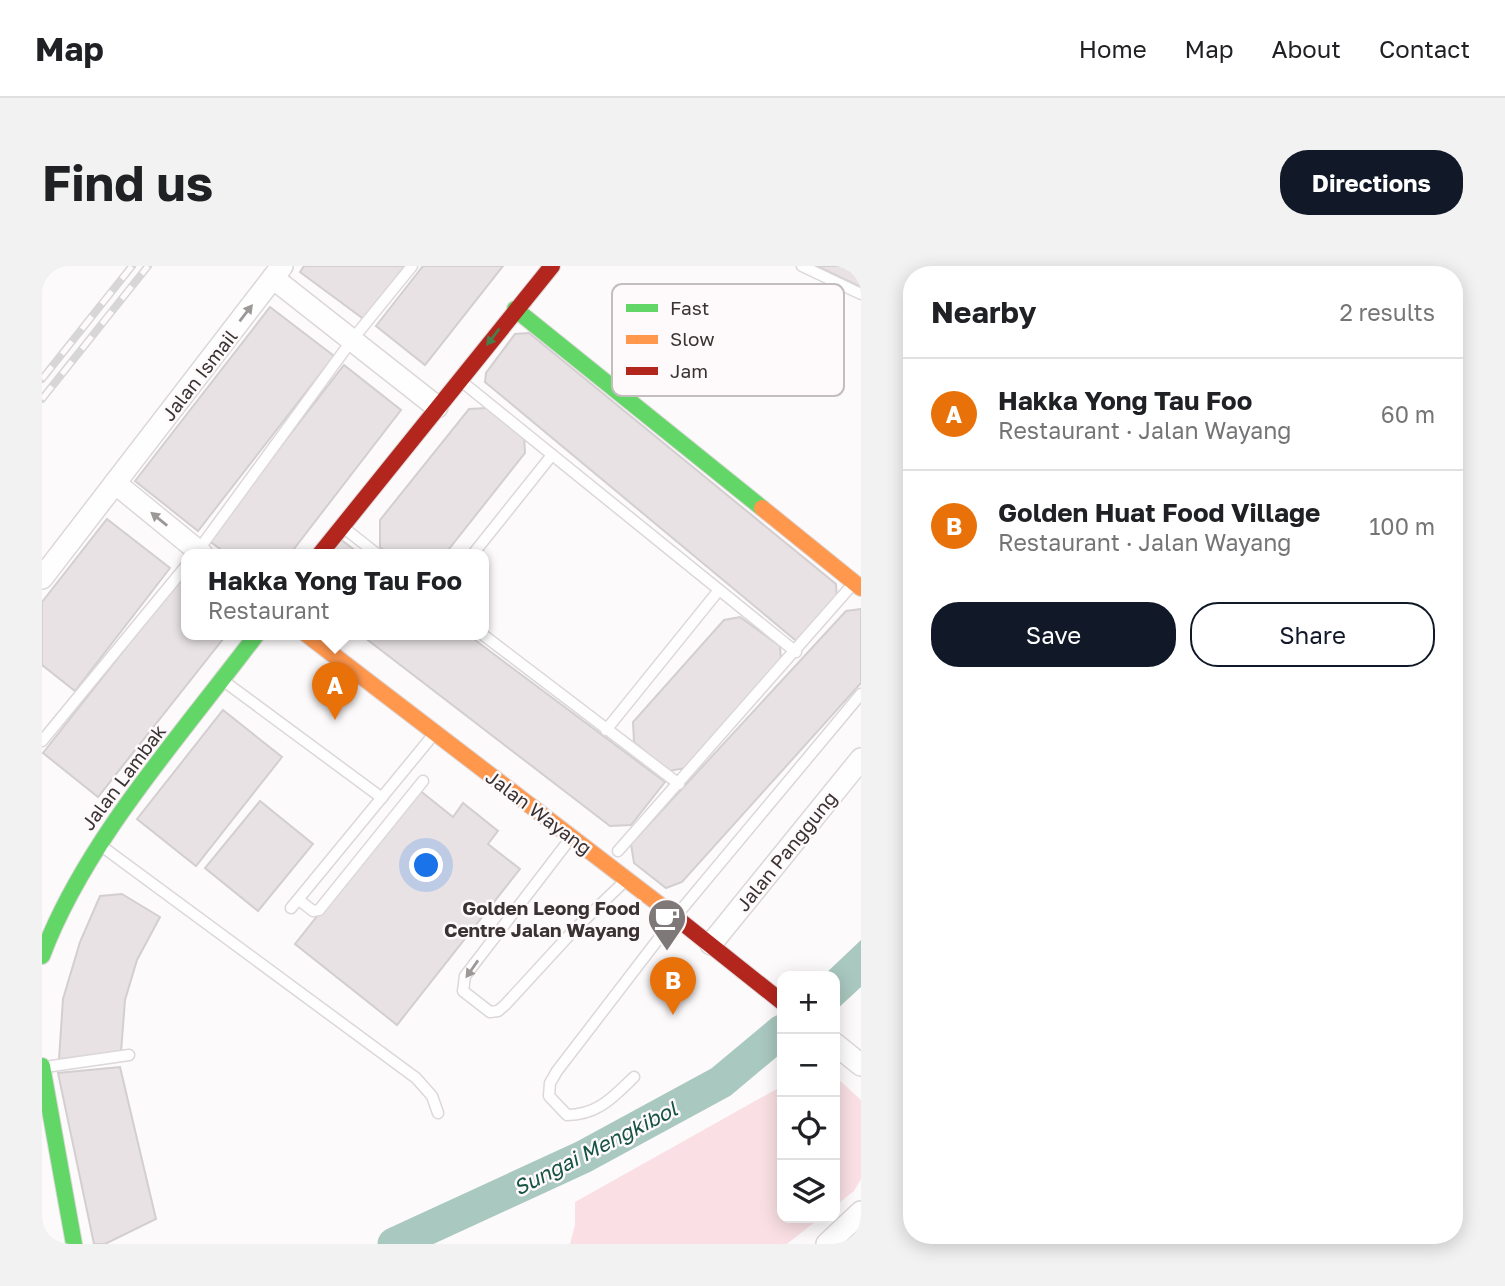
<!DOCTYPE html>
<html lang="en">
<head>
<meta charset="utf-8">
<style>
  body { margin:0; font-family:"Golos Text",sans-serif; background:#f2f2f2; color:#202124 }
  .controls { position:absolute; right:21px; bottom:21px; display:grid; overflow:hidden; border-radius:14px; box-shadow:0 4px 18px #0003 }
  .controls button { width:63px; height:63px; display:grid; place-items:center; padding:0; border:0; border-bottom:2px solid #e0e0e0; background:#fff; color:#202124; font:35px sans-serif }
  .you { position:absolute; left:385px; top:600px; width:24px; height:24px; margin:-18px; border:5px solid #fff; border-radius:50%; background:#1a73e8; box-shadow:0 0 0 10px #1a73e833 }
  .badge { display:grid; place-items:center; width:46px; height:46px; border-radius:50%; background:#111827; color:#fff; font-size:23px; font-weight:700 }
  .pin { position:absolute; translate:-50% -58px; filter:drop-shadow(0 2px 4px #0008) }
  .pin::after { content:''; position:absolute; top:37px; width:24px; height:21px; background:inherit; clip-path:polygon(0 0,100% 0,50% 100%) }
  .popup { position:absolute; left:139px; top:283px; width:308px; height:91px; box-sizing:border-box; display:grid; place-content:center; border-radius:14px; background:#fff; filter:drop-shadow(0 2px 5px #0005); font-size:23px; white-space:nowrap; color:#757577 }
  .popup b { font-size:26px; color:#202124 }
  .popup::after { content:''; position:absolute; left:50%; top:100%; margin-left:-14px; border:14px solid transparent; border-top-color:#fff }
  .list { margin:0; padding:0; list-style:none }
  h2 { display:flex; justify-content:space-between; align-items:center; height:91px; margin:0; padding:0 28px; font-size:30px }
  h2 small { font-size:23px; font-weight:400; color:#757577 }
  .list li { display:grid; grid-template-columns:46px 1fr auto; gap:21px; align-items:center; box-sizing:border-box; height:112px; padding:0 28px; border-top:2px solid #e0e0e0 }
  .list b { display:block; font-size:26px; white-space:nowrap }
  .list p { margin:0; font-size:23px; white-space:nowrap; color:#757577 }
  .list em { font-size:23px; font-style:normal; color:#757577 }
  .actions { display:flex; gap:14px; padding:21px 28px }
  .actions a { flex:1; padding:16px 0; border:2px solid #111827; border-radius:28px; text-align:center; font-size:24px; color:#111827 }
  .actions .main { background:#111827; color:#fff }
  .icon { flex:none; width:38px; height:38px; fill:none; stroke:currentColor; stroke-width:2; stroke-linecap:round; stroke-linejoin:round }
  .map { position:relative; flex:none; width:819px; height:978px; overflow:hidden; border-radius:28px }
  header { display:flex; align-items:center; gap:42px; box-sizing:border-box; height:98px; padding:0 35px; background:#fff; border-bottom:2px solid #e0e0e0 }
  header strong { font-size:33px }
  nav { display:flex; gap:38px; margin-inline-start:auto; font-size:24px }
  .intro { display:flex; align-items:center; justify-content:space-between; box-sizing:border-box; height:168px; padding:0 42px }
  h1 { margin:0; font-size:49px }
  .button { padding:18px 32px; border-radius:28px; background:#111827; color:#fff; font-size:24px; font-weight:700 }
  main { display:flex; gap:42px; padding:0 42px }
  aside { flex:1; background:#fff; border-radius:28px; box-shadow:0 4px 18px #0003 }
  .map>svg:first-child { display:block }
</style>
</head>
<body>
<header>
<strong>Map</strong>
<nav><a>Home</a><a>Map</a><a>About</a><a>Contact</a></nav>
</header>
<div class="intro"><h1>Find us</h1><a class="button">Directions</a></div>
<main>
<div class="map">
<svg width="819" height="978" viewBox="0 0 819 978">
  <rect width="100%" height="100%" fill="#fdfafb"/>
  <g fill="#fae0e4">
    <path d="M 793,810 L 819,834 L 819,913 L 812,925 L 793,940 Z"/>
    <path d="M 740,820 L 740,952 L 778,952 L 745,978 L 528,978 L 533,959 L 533,936 Z"/>
  </g>
  <path fill="#a9c8bf" d="M 819,674 L 819,721 L 793,745 L 793,710 L 781,710 Z"/>
  <g fill="none" stroke-linecap="round" stroke-linejoin="round">
    <path stroke="#a9c8bf" stroke-width="33" d="M 352,978 L 541,891 L 679,816 L 740,765"/>
  </g>
  <g fill="#e8e2e4" stroke="#d3cecf" stroke-width="2">
    <path d="M 262,0 L 363,0 L 323,54 L 258,6 Z"/>
    <path d="M 381,0 L 461,0 L 383,99 L 334,60 Z"/>
    <path d="M 775,0 L 819,0 L 819,21 Z"/>
    <path d="M 228,41 L 292,90 L 156,265 L 93,215 Z"/>
    <path d="M 487,67 L 794,318 L 795,335 L 758,378 L 443,116 L 444,107 L 473,68 Z"/>
    <path d="M 302,99 L 359,144 L 248,288 L 185,288 L 166,274 Z"/>
    <path d="M 445,142 L 482,168 L 483,187 L 403,288 L 346,288 L 338,281 L 338,254 L 427,143 Z"/>
    <path d="M 65,253 L 128,302 L 33,425 L 0,399 L 0,336 Z"/>
    <path d="M 298,273 L 318,288 L 287,288 Z"/>
    <path d="M 139,312 L 144,316 L 144,368 L 185,368 L 56,531 L 1,487 Z"/>
    <path d="M 819,343 L 819,417 L 640,616 L 624,622 L 592,597 L 589,578 L 804,345 Z"/>
    <path d="M 698,351 L 738,380 L 739,394 L 644,502 L 626,505 L 592,476 L 591,456 L 682,354 Z"/>
    <path d="M 318,368 L 425,368 L 623,516 L 589,559 L 568,560 Z"/>
    <path d="M 181,444 L 240,491 L 154,600 L 95,553 Z"/>
    <path d="M 376,523 L 411,551 L 421,537 L 456,565 L 446,578 L 478,603 L 355,759 L 253,678 Z"/>
    <path d="M 218,535 L 271,578 L 216,645 L 163,602 Z"/>
    <path d="M 80,628 L 118,651 L 95,694 L 83,734 L 79,786 L 17,793 L 21,733 L 38,676 L 58,630 Z"/>
    <path d="M 78,801 L 114,953 L 63,978 L 52,978 L 16,807 Z"/>
  </g>
  <g fill="none" stroke-linecap="round" stroke-linejoin="round">
    <g stroke="#dcd7d8" stroke-width="13">
      <g id="lane">
        <path d="M 760,0 L 819,28"/>
        <path d="M 419,115 L 754,386"/>
        <path d="M 302,262 L 335,288"/>
        <path d="M 155,286 L 310,74 L 370,0"/>
        <path d="M 431,288 L 510,189"/>
        <path d="M 440,368 L 637,518"/>
        <path d="M 183,416 L 340,532"/>
        <path d="M 564,464 L 677,324"/>
        <path d="M 0,475 L 144,300"/>
        <path d="M 528,573 L 423,710 L 421,725 L 448,746 L 456,745 L 463,739 L 532,664 L 585,613"/>
        <path d="M 58,579 L 374,812 L 390,830 L 396,847"/>
        <path d="M 576,585 L 811,318"/>
        <path d="M 257,634 L 271,645 L 277,644 L 381,515"/>
        <path d="M 249,642 L 392,468"/>
        <path d="M 3,801 L 87,789"/>
        <path d="M 592,811 C 571,831 556,849 525,849 L 507,830 L 508,817 L 515,805 L 634,650 L 819,428"/>
      </g>
    </g>
    <g stroke="#dcd7d8" stroke-width="24">
      <g id="street">
        <path d="M 231,12 L 395,141"/>
        <path d="M 73,217 L 160,288"/>
        <path d="M 0,312 L 240,0"/>
        <path d="M 669,678 L 819,493"/>
        <path d="M 793,778 L 819,799"/>
        <path d="M 785,978 L 819,946"/>
      </g>
    </g>
    <g stroke="#dcd7d8" stroke-width="18">
      <g id="fast">
        <path d="M 473,43 L 720,242"/>
        <path d="M 0,690 C 43,575 141,467 215,368"/>
        <path d="M 0,800 L 32,978"/>
      </g>
    </g>
    <g stroke="#dcd7d8" stroke-width="18">
      <g id="slow">
        <path d="M 720,242 L 819,322"/>
        <path d="M 264,368 L 622,642"/>
      </g>
    </g>
    <g stroke="#dcd7d8" stroke-width="18">
      <g id="jam">
        <path d="M 278,288 L 510,0"/>
        <path d="M 622,642 L 740,736"/>
      </g>
    </g>
    <use href="#lane" stroke="#fffefe" stroke-width="10"/>
    <use href="#street" stroke="#fffefe" stroke-width="21"/>
    <use href="#fast" stroke="#63d668" stroke-width="16"/>
    <use href="#slow" stroke="#ff974d" stroke-width="16"/>
    <use href="#jam" stroke="#b3261e" stroke-width="16"/>
    <g stroke="#d8d7d7" stroke-width="8">
      <g id="rail">
        <path d="M 0,113 L 90,0"/>
        <path d="M 0,133 L 106,0"/>
      </g>
    </g>
    <use href="#rail" stroke="#fef9fa" stroke-width="5" stroke-dasharray="16" stroke-linecap="butt"/>
  </g>
  <defs><path id="oneway-solid" d="M-6-.8H1V-3.2L6.5 0L1 3.2V.8H-6Z" transform="scale(1.75)"/></defs>
  <g fill="#9c9898">
    <use href="#oneway-solid" transform="translate(204 47) rotate(-52)"/>
    <use href="#oneway-solid" transform="translate(117 253) rotate(-141)"/>
    <use href="#oneway-solid" transform="translate(430 703) rotate(125)"/>
  </g>
  <use fill="#4c7c4b" href="#oneway-solid" transform="translate(451 71) rotate(128)"/>
  <defs>
    <g id="cafe-pin" transform="scale(2.0125)"><path d="M0 17L-7.5 6A9.5 9.5 0 1 1 7.5 6Z" fill="#7e7879" stroke="#fef9fa"/><path d="M-5.5-4.5H6V0H3Q3 3.5 0 3.5H-2.5Q-5.5 3.5-5.5 0ZM3-3.2v2h1.7v-2ZM-6 4.5H4V6H-6Z" fill="#fff"/></g>
  </defs>
  <g fill-rule="evenodd">
    <use href="#cafe-pin" x="625" y="652"/>
  </g>
  <g text-anchor="middle" dominant-baseline="central" stroke-width="5" stroke-linejoin="round" paint-order="stroke">
    <g font-size="19" fill="#3a3233" stroke="#fef9fa">
      <text transform="translate(157 109) rotate(-52)">Jalan Ismail</text>
      <text transform="translate(81 511) rotate(-53)">Jalan Lambak</text>
      <text transform="translate(497 546) rotate(37)">Jalan Wayang</text>
      <text transform="translate(744 585) rotate(-51)">Jalan Panggung</text>
    </g>
    <g font-size="19" font-weight="bold" fill="#3a3233" stroke="#fef9fa" text-anchor="end">
      <text x="598" y="641">Golden Leong Food<tspan x="598" dy="22">Centre Jalan Wayang</tspan></text>
    </g>
    <g font-size="21" font-style="italic" fill="#155344" stroke="#fef9fa">
      <text transform="translate(553 882) rotate(-27)">Sungai Mengkibol</text>
    </g>
  </g>
  <rect x="570" y="18" width="232" height="112" rx="10" fill="#fef9fa" stroke="#c3bdbe" stroke-width="2"/>
  <rect x="584" y="38" width="32" height="8" fill="#63d668"/>
  <rect x="584" y="69" width="32" height="9" fill="#ff974d"/>
  <rect x="584" y="101" width="32" height="8" fill="#b3261e"/>
  <g font-size="19" fill="#3a3233">
    <text x="628" y="49">Fast</text>
    <text x="628" y="80">Slow</text>
    <text x="628" y="112">Jam</text>
  </g>
</svg>
<div class="controls">
<button>+</button>
<button>−</button>
<button><svg class="icon" aria-label="locate" viewBox="0 0 24 24"><circle cx="12" cy="12" r="6"/><path d="M12 2v4M12 18v4M2 12h4M18 12h4"/></svg></button>
<button><svg class="icon" aria-label="layers" viewBox="0 0 24 24"><path d="M12 4l9 5-9 5-9-5zM3 14l9 5 9-5"/></svg></button>
</div>
<div class="you"></div>
<div class="pin badge" style="left:293px;top:454px;background:#e8710a">A</div>
<div class="popup"><b>Hakka Yong Tau Foo</b>Restaurant</div>
<div class="pin badge" style="left:631px;top:749px;background:#e8710a">B</div>
</div>
<aside>
<h2>Nearby<small>2 results</small></h2>
<ul class="list">
<li><span class="badge" style="background:#e8710a">A</span><div><b>Hakka Yong Tau Foo</b><p>Restaurant · Jalan Wayang</p></div><em>60 m</em></li>
<li><span class="badge" style="background:#e8710a">B</span><div><b>Golden Huat Food Village</b><p>Restaurant · Jalan Wayang</p></div><em>100 m</em></li>
</ul>
<div class="actions"><a class="main">Save</a><a>Share</a></div>
</aside>
</main>
</body>
</html>
